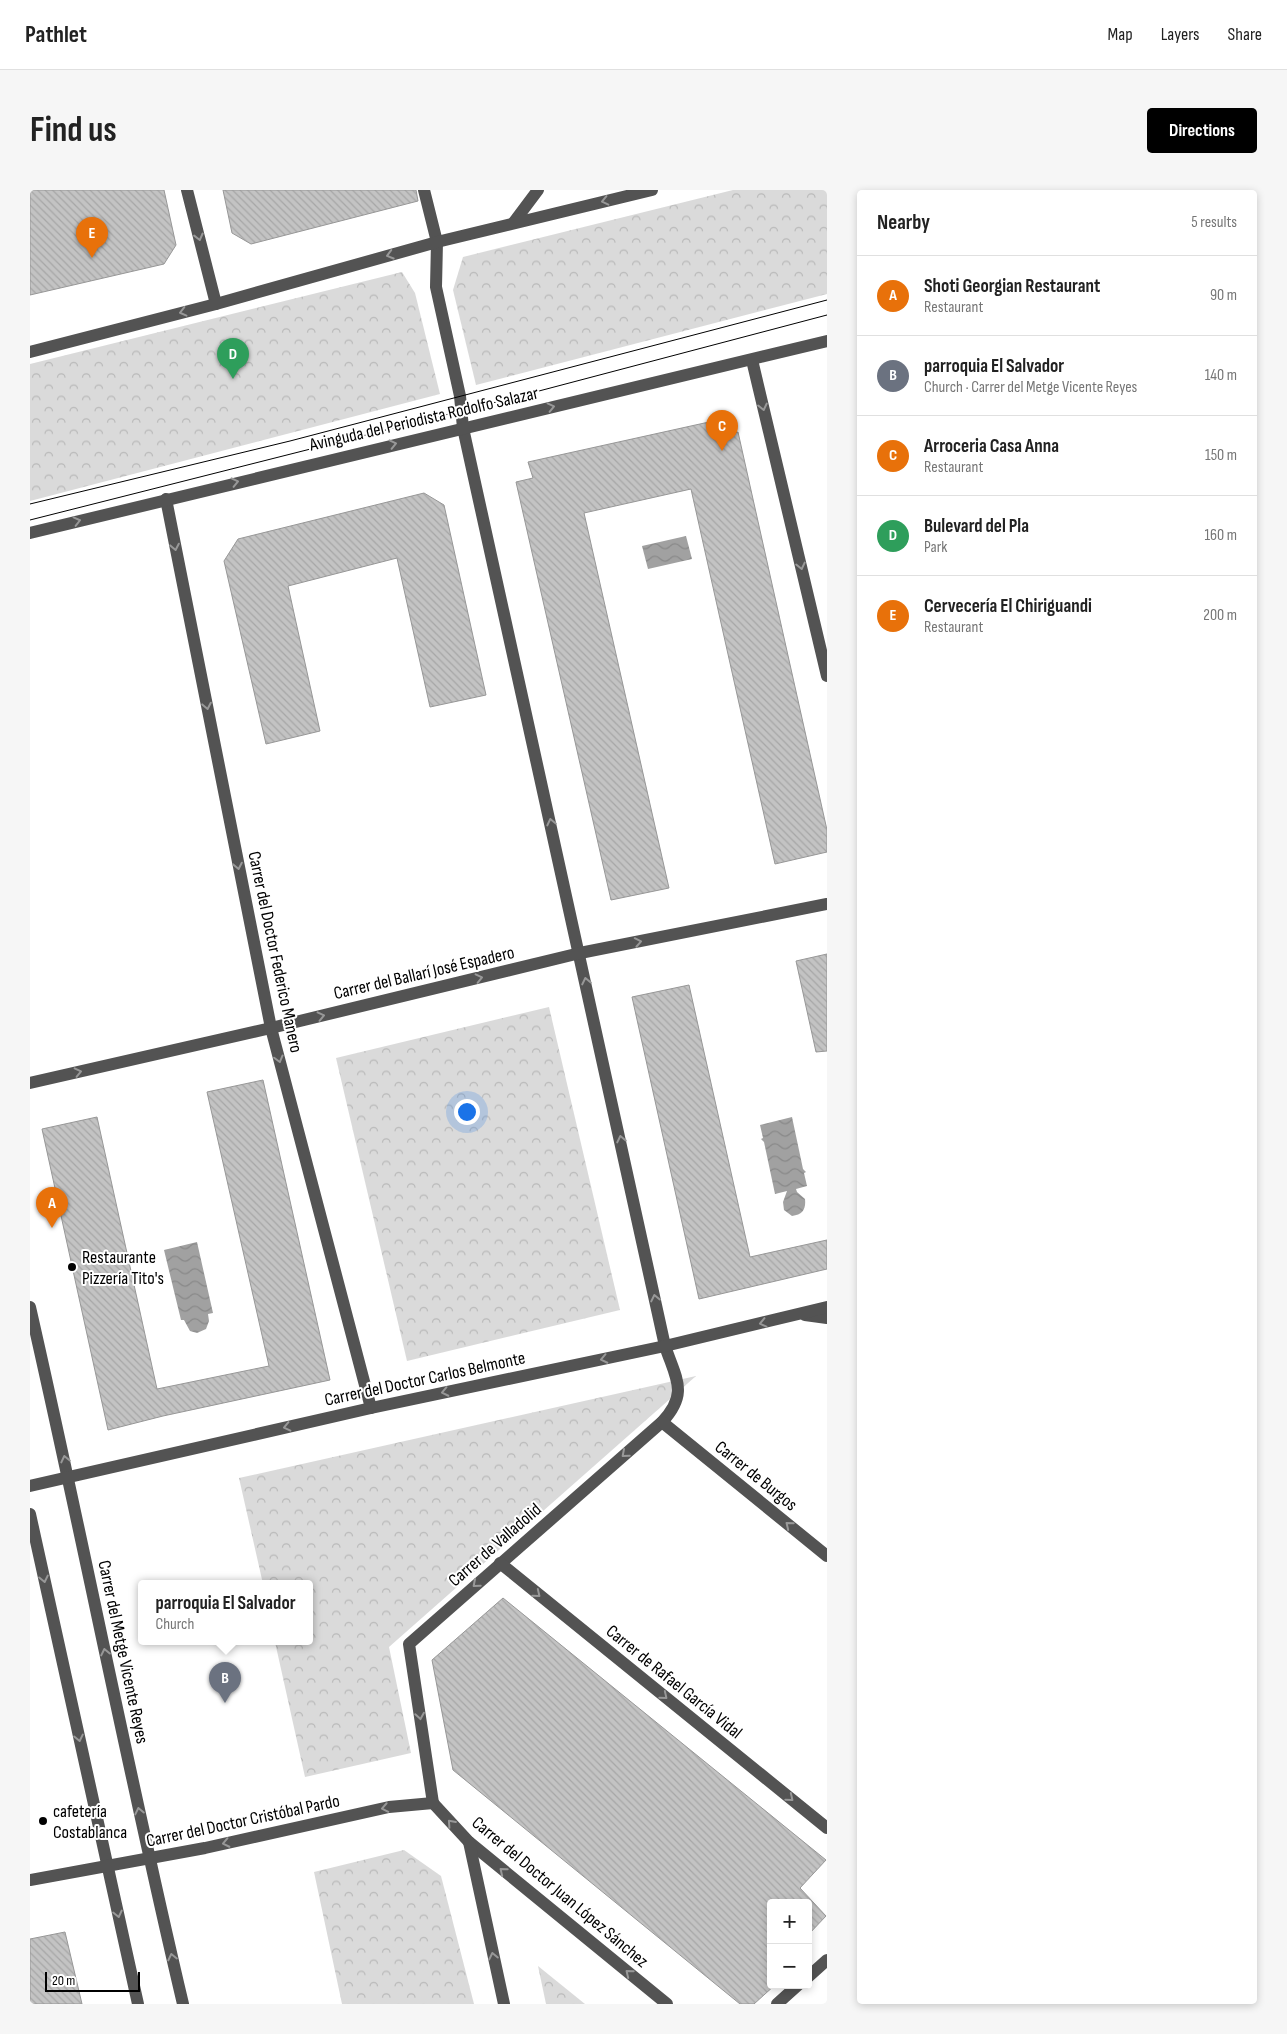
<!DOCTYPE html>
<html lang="en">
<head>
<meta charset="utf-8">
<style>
  body { margin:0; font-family:"Sofia Sans Condensed",sans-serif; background:#f6f6f6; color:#222 }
  .controls { position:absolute; right:15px; bottom:15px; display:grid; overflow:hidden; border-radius:5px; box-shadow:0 2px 8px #0003 }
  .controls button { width:45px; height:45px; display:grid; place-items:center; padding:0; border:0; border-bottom:1px solid #e0e0e0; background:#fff; color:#222; font:25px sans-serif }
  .scale { position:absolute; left:15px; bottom:12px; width:95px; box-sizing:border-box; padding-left:5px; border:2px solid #000; border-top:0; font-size:14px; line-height:18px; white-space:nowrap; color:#000; -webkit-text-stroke:4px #fff; paint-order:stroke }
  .you { position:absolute; left:436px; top:921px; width:18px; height:18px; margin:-12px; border:4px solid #fff; border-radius:50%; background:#1a73e8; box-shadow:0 0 0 8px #1a73e833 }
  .badge { display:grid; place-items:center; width:32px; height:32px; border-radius:50%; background:#000; color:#fff; font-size:16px; font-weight:700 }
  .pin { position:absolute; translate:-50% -41px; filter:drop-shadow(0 1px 2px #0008) }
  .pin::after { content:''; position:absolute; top:26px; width:18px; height:15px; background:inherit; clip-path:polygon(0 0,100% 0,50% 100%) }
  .popup { position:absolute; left:108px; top:1390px; width:175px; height:65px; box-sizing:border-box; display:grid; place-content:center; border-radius:5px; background:#fff; filter:drop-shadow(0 1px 4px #0005); font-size:16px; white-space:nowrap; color:#767676 }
  .popup b { font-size:19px; color:#222 }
  .popup::after { content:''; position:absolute; left:50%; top:100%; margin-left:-10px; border:10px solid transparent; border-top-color:#fff }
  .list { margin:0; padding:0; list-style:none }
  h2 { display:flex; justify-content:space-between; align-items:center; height:65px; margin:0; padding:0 20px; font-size:21px }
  h2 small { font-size:16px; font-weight:400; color:#767676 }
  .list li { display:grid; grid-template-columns:32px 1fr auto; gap:15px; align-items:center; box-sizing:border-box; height:80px; padding:0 20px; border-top:1px solid #e0e0e0 }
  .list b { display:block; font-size:19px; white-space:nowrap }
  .list p { margin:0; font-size:16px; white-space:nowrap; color:#767676 }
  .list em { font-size:16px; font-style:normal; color:#767676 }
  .map { position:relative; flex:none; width:797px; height:1814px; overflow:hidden; border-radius:5px }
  header { display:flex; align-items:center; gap:30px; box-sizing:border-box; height:70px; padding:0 25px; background:#fff; border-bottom:1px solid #e0e0e0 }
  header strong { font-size:24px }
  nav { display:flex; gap:28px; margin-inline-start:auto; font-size:18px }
  .intro { display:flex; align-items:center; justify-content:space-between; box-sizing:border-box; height:120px; padding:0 30px }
  h1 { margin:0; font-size:35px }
  .button { padding:12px 22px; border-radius:5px; background:#000; color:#fff; font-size:18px; font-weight:700 }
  main { display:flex; gap:30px; padding:0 30px }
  aside { flex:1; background:#fff; border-radius:5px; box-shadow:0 2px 8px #0003 }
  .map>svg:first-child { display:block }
</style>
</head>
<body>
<header>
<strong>Pathlet</strong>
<nav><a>Map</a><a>Layers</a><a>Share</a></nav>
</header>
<div class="intro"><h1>Find us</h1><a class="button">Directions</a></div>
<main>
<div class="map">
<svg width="797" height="1814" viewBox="0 0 797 1814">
  <defs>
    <pattern id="park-crowns" width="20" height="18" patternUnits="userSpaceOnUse" patternTransform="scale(1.25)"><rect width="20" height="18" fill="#dadada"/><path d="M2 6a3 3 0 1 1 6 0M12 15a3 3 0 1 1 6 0" fill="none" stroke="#b9b9b9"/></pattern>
    <pattern id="water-waves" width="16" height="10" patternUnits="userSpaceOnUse" patternTransform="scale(1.25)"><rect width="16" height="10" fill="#a1a1a1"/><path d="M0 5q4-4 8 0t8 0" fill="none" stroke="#898989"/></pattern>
    <pattern id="building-back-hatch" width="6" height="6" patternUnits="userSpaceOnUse" patternTransform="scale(1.25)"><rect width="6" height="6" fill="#c3c3c3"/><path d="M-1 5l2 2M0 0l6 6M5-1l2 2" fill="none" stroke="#a6a6a6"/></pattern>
  </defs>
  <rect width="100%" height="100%" fill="#fff"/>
  <g fill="url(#park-crowns)">
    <path d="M 703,0 L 797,0 L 797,104 L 446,195 L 423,100 L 433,67 Z"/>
    <path d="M 372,82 L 385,103 L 410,204 L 0,311 L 0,174 Z"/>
    <path d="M 519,817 L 590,1120 L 377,1171 L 306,868 Z"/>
    <path d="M 666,1186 L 359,1457 L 381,1563 L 275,1587 L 245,1452 L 279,1452 L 279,1394 L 233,1394 L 209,1288 Z"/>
    <path d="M 374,1660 L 411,1686 L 444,1814 L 312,1814 L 284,1682 Z"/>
    <path d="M 508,1776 L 555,1814 L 516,1814 Z"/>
  </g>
  <g fill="url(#water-waves)">
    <path d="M 656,346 L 662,369 L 618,379 L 612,356 Z"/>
    <path d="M 762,927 L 773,979 L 776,982 L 774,983 L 777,996 L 766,999 L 767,1002 L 775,1009 C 776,1019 773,1025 762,1026 L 754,1020 L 753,1012 L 757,1001 L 745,1004 L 734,952 L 731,949 L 733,948 L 730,935 Z"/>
    <path d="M 167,1052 L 183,1123 L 178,1124 L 179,1131 L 176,1139 L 167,1143 L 160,1141 L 154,1130 L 151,1130 L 134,1060 Z"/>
  </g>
  <g fill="url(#building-back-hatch)" stroke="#979797">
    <path d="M 0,0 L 134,0 L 146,55 L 134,74 L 0,105 Z"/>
    <path d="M 193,0 L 386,0 L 388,11 L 221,54 L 202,43 Z"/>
    <path d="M 688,230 L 692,247 L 708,242 L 797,640 L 797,662 L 745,674 L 661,299 L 554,323 L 639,698 L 581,710 L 486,292 L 503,288 L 498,272 Z"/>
    <path d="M 394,303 L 414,315 L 456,505 L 400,517 L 367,368 L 258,396 L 290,541 L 236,554 L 194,371 L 208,349 Z"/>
    <path d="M 797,764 L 797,861 L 786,862 L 766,771 Z"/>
    <path d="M 659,795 L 720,1067 L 797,1050 L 797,1079 L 669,1109 L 602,807 Z"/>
    <path d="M 233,890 L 300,1190 L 133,1226 L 78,1240 L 12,939 L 67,927 L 127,1199 L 239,1176 L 177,902 Z"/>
    <path d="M 473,1408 L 796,1670 L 770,1698 L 796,1726 L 778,1745 L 778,1713 L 741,1713 L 741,1795 L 745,1795 L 724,1814 L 710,1814 L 423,1580 L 402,1470 Z"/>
    <path d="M 35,1742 L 52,1814 L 0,1814 L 0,1749 Z"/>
  </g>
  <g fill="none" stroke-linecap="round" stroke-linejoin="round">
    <g stroke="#535353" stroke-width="12">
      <path d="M 157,0 L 186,114"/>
      <path d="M 394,0 L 407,52 L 406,97 L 430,206 L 433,238 L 635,1156 C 646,1189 659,1203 632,1232 L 379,1454 L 403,1613"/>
      <path d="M 484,32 L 508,0"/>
      <path d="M 0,162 L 186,114 L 407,52 L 622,0"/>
      <path d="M 722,170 L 797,486"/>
      <path d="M 136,309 L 241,838 L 341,1218"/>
      <path d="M 0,343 L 797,151"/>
      <path d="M 0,893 L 241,838 L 550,763 L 797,714"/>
      <path d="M 0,1117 C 53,1349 98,1582 153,1814"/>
      <path d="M 775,1125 L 797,1128"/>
      <path d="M 632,1232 L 797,1366"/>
      <path d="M 0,1296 L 341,1218 L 635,1156 L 797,1117"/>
      <path d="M 0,1324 L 108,1814"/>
      <path d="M 470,1373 L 797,1638"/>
      <path d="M 403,1613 L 439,1652 L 637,1814"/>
      <path d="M 439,1652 L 474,1814"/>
      <path d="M 0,1690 L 175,1658 L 359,1617 L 403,1613"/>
      <path d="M 778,1787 L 797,1770"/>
      <path d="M 747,1814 L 768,1795"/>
    </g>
    <g stroke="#000" stroke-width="1">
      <path d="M 0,314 L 260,251 L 797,110"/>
      <path d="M 0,330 L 490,206 L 797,125"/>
    </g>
  </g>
  <defs><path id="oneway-chevron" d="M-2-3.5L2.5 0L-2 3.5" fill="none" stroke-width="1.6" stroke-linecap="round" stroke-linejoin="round" transform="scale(1.25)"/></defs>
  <g stroke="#989898">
    <use href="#oneway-chevron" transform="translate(575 11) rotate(167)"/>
    <use href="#oneway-chevron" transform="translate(169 47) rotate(76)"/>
    <use href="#oneway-chevron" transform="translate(360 65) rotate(164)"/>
    <use href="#oneway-chevron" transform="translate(153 122) rotate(166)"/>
    <use href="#oneway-chevron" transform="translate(521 217) rotate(-13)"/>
    <use href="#oneway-chevron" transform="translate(733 217) rotate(77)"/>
    <use href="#oneway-chevron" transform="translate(363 254) rotate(-13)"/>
    <use href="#oneway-chevron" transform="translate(205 292) rotate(-13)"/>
    <use href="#oneway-chevron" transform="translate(47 331) rotate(-14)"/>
    <use href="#oneway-chevron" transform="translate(145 357) rotate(79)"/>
    <use href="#oneway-chevron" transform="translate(771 376) rotate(77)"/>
    <use href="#oneway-chevron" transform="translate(177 516) rotate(79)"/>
    <use href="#oneway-chevron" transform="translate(521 632) rotate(-103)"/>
    <use href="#oneway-chevron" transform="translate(208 676) rotate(79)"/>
    <use href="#oneway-chevron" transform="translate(608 752) rotate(-11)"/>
    <use href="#oneway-chevron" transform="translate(449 788) rotate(-13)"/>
    <use href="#oneway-chevron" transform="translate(556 791) rotate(-102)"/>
    <use href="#oneway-chevron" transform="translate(291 826) rotate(-13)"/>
    <use href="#oneway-chevron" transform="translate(249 869) rotate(75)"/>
    <use href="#oneway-chevron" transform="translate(48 882) rotate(-13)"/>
    <use href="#oneway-chevron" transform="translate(591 949) rotate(-102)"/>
    <use href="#oneway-chevron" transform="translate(625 1108) rotate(-102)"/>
    <use href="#oneway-chevron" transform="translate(733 1133) rotate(167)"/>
    <use href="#oneway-chevron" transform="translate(574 1169) rotate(168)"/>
    <use href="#oneway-chevron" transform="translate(415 1202) rotate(168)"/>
    <use href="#oneway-chevron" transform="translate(257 1237) rotate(167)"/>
    <use href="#oneway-chevron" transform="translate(595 1264) rotate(139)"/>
    <use href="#oneway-chevron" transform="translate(35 1269) rotate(-103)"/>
    <use href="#oneway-chevron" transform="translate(759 1335) rotate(-141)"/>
    <use href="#oneway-chevron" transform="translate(14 1389) rotate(78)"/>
    <use href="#oneway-chevron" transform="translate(446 1394) rotate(139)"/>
    <use href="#oneway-chevron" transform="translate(507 1404) rotate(39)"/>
    <use href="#oneway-chevron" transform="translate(75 1462) rotate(-102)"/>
    <use href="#oneway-chevron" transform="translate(634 1506) rotate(39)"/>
    <use href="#oneway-chevron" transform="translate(390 1526) rotate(81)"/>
    <use href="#oneway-chevron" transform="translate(49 1548) rotate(78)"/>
    <use href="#oneway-chevron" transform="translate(760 1608) rotate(39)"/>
    <use href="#oneway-chevron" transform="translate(355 1618) rotate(169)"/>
    <use href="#oneway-chevron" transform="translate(109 1621) rotate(-102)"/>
    <use href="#oneway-chevron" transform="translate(421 1633) rotate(-132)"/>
    <use href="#oneway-chevron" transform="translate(196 1653) rotate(168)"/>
    <use href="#oneway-chevron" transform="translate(473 1681) rotate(-141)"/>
    <use href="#oneway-chevron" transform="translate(88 1724) rotate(77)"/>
    <use href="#oneway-chevron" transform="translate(463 1766) rotate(-102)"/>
    <use href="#oneway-chevron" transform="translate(142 1767) rotate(-103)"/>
    <use href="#oneway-chevron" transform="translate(599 1783) rotate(-141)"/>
  </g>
  <g fill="#000" stroke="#fff" stroke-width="2">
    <circle cx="42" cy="1077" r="5"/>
    <circle cx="13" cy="1631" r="5"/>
  </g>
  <g text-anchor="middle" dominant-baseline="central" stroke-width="4" stroke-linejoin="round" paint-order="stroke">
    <g font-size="18" fill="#000" stroke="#fff">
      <text transform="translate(394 229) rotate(-13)">Avinguda del Periodista Rodolfo Salazar</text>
      <text transform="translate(245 762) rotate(78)">Carrer del Doctor Federico Manero</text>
      <text transform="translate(394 783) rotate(-13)">Carrer del Ballarí José Espadero</text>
      <text transform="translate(395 1189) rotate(-12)">Carrer del Doctor Carlos Belmonte</text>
      <text transform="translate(726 1286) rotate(39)">Carrer de Burgos</text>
      <text transform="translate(465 1355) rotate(-41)">Carrer de Valladolid</text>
      <text transform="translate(93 1462) rotate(78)">Carrer del Metge Vicente Reyes</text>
      <text transform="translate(644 1492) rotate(39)">Carrer de Rafael García Vidal</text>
      <text transform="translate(213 1631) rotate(-12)">Carrer del Doctor Cristóbal Pardo</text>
      <text transform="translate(530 1702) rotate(40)">Carrer del Doctor Juan López Sánchez</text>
    </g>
    <g font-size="18" fill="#000" stroke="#fff" text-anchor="start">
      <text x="52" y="1067">Restaurante<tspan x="52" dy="21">Pizzería Tito's</tspan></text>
      <text x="23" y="1621">cafetería<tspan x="23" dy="21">Costablanca</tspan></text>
    </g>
  </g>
</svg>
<div class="controls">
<button>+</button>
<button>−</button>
</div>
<div class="scale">20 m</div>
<div class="you"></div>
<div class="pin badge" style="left:22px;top:1038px;background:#e8710a">A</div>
<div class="pin badge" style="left:195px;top:1513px;background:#6b7280">B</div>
<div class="popup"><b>parroquia El Salvador</b>Church</div>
<div class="pin badge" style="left:692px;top:261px;background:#e8710a">C</div>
<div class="pin badge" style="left:203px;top:189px;background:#2e9e5b">D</div>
<div class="pin badge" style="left:62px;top:68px;background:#e8710a">E</div>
</div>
<aside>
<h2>Nearby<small>5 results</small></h2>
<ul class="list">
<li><span class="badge" style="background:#e8710a">A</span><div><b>Shoti Georgian Restaurant</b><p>Restaurant</p></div><em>90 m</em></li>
<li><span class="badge" style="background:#6b7280">B</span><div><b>parroquia El Salvador</b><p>Church · Carrer del Metge Vicente Reyes</p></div><em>140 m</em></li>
<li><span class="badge" style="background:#e8710a">C</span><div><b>Arroceria Casa Anna</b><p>Restaurant</p></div><em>150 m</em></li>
<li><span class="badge" style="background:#2e9e5b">D</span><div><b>Bulevard del Pla</b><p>Park</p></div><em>160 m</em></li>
<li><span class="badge" style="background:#e8710a">E</span><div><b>Cervecería El Chiriguandi</b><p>Restaurant</p></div><em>200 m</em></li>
</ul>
</aside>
</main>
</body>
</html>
